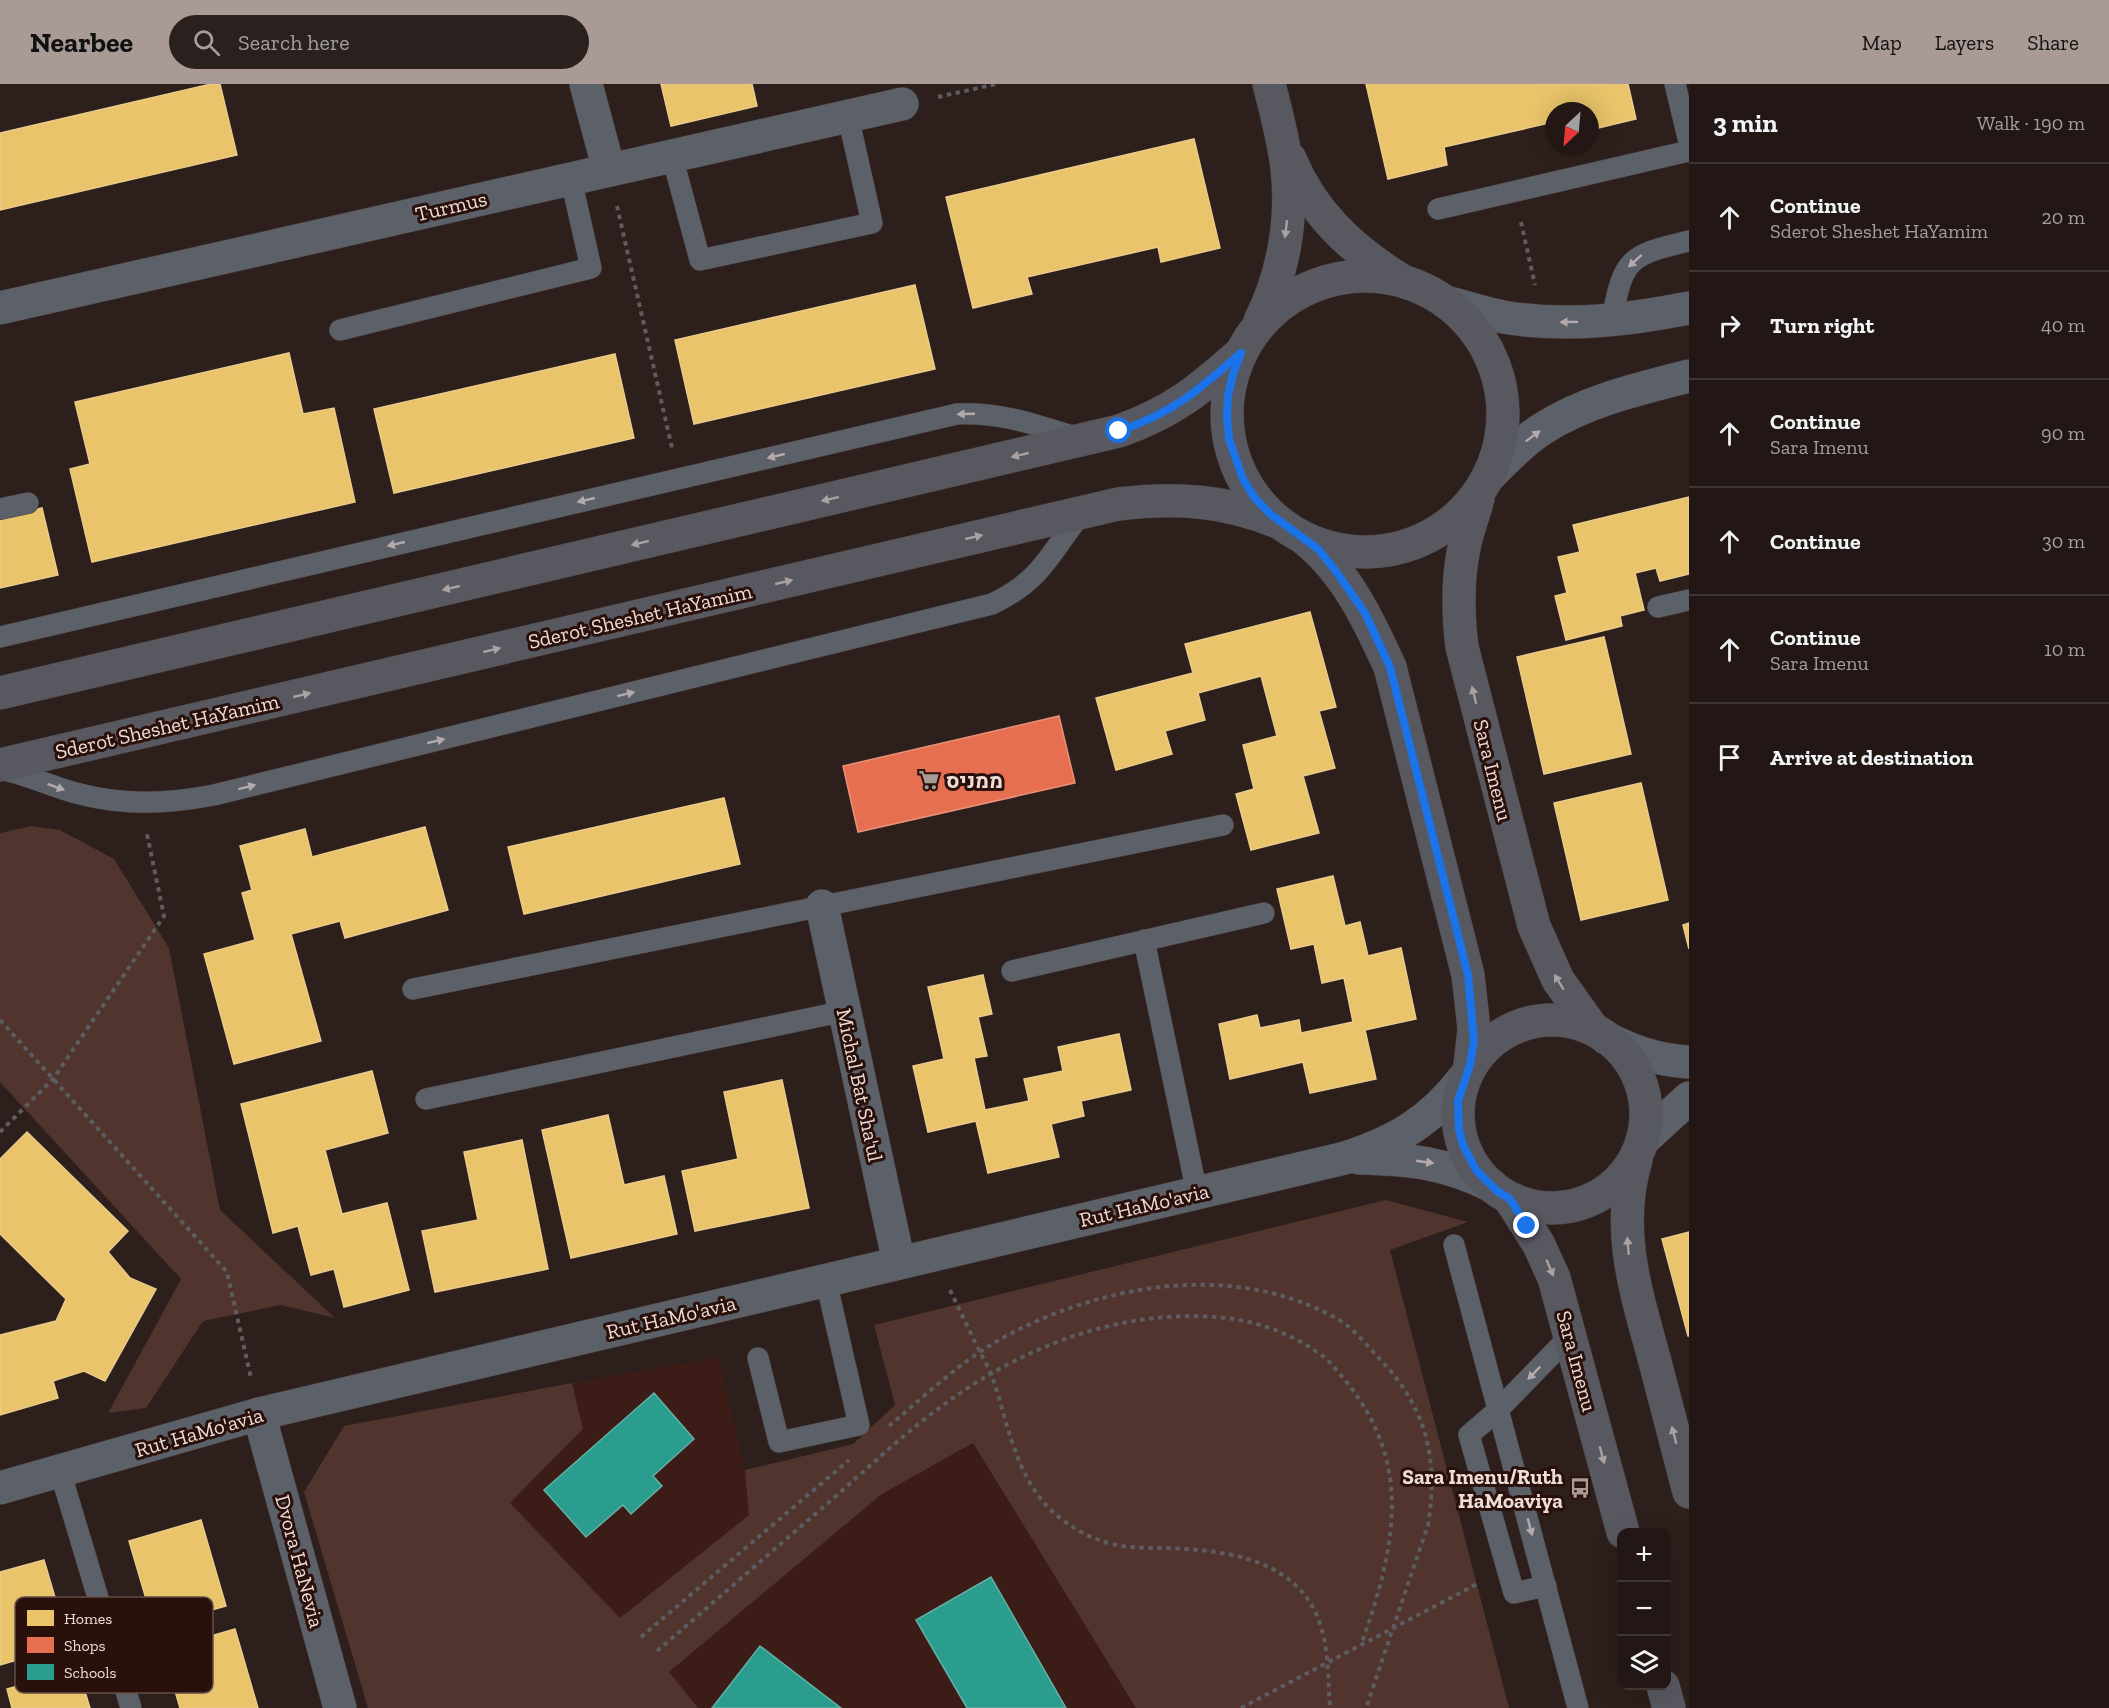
<!DOCTYPE html>
<html lang="en">
<head>
<meta charset="utf-8">
<style>
  body { margin:0; font-family:"Zilla Slab",Heebo,serif; background:#2a201d; color:#f1f3f6 }
  .controls { position:absolute; right:18px; bottom:18px; display:grid; overflow:hidden; border-radius:12px; box-shadow:0 6px 24px #0002 }
  .controls button { width:54px; height:54px; display:grid; place-items:center; padding:0; border:0; border-bottom:2px solid #3f3634; background:#221714; color:#f1f3f6; font:30px sans-serif }
  .compass { position:absolute; left:1545px; top:18px; width:54px; height:54px; border-radius:50%; background:#221714; box-shadow:0 6px 24px #0002; rotate:206deg }
  .stop { position:absolute; width:18px; height:18px; margin:-14px; border:4px solid #1a73e8; border-radius:50%; background:#fff }
  .stop.end { background:#1a73e8; border-color:#fff; box-shadow:0 2px 6px #0008 }
  .list { margin:0; padding:0; list-style:none }
  h2 { display:flex; justify-content:space-between; align-items:center; height:78px; margin:0; padding:0 24px; font-size:26px }
  h2 small { font-size:20px; font-weight:400; color:#a29fa0 }
  .list li { display:grid; grid-template-columns:39px 1fr auto; gap:18px; align-items:center; box-sizing:border-box; height:108px; padding:0 24px; border-top:2px solid #3f3634 }
  .list b { display:block; font-size:22px; white-space:nowrap }
  .list p { margin:0; font-size:20px; white-space:nowrap; color:#a29fa0 }
  .list em { font-size:20px; font-style:normal; color:#a29fa0 }
  .icon { flex:none; width:33px; height:33px; fill:none; stroke:currentColor; stroke-width:2; stroke-linecap:round; stroke-linejoin:round }
  .map { position:relative; flex:none; width:1689px; height:1624px; overflow:hidden }
  header { display:flex; align-items:center; gap:36px; box-sizing:border-box; height:84px; padding:0 30px; background:#aa9a95; color:#111 }
  header strong { font-size:28px }
  nav { display:flex; gap:33px; margin-inline-start:auto; font-size:21px }
  .search { width:420px; height:54px; background:#2a201d; display:flex; align-items:center; gap:15px; box-sizing:border-box; padding:0 21px; border-radius:33px; color:#a29fa0; font-size:22px }
  main { display:flex }
  aside { flex:1; background:#221714 }
  .map>svg:first-child { display:block }
</style>
</head>
<body>
<header>
<strong>Nearbee</strong>
<div class="search"><svg class="icon" aria-label="search" viewBox="0 0 24 24"><circle cx="10" cy="10" r="6"/><path d="M15 15l6 6"/></svg>Search here</div>
<nav><a>Map</a><a>Layers</a><a>Share</a></nav>
</header>
<main>
<div class="map">
<svg width="1689" height="1624" viewBox="0 0 1689 1624">
  <rect width="100%" height="100%" fill="#2d1f1b"/>
  <g fill="#3b1c16">
    <path d="M 719,1273 L 745,1386 L 750,1431 L 620,1534 L 510,1419 L 583,1346 L 572,1299 Z"/>
    <path d="M 973,1359 L 1136,1624 L 698,1624 L 668,1589 L 882,1410 Z"/>
  </g>
  <g fill="#50342d">
    <path d="M 31,742 L 60,746 L 114,775 L 169,864 L 220,1126 L 335,1234 L 281,1221 L 203,1237 L 146,1324 L 108,1329 L 181,1195 L 0,998 L 0,749 Z"/>
    <path d="M 1386,1116 L 1468,1138 L 1390,1166 L 1509,1624 L 1136,1624 L 973,1359 L 882,1410 L 669,1588 L 698,1624 L 368,1624 L 304,1408 L 344,1342 L 572,1299 L 583,1345 L 510,1419 L 620,1534 L 749,1431 L 745,1386 L 853,1360 L 895,1321 L 874,1241 Z"/>
  </g>
  <g fill="#e9c46a" stroke="#eacb8b" stroke-width="1.5">
    <path d="M 211,0 L 220,0 L 237,71 L 0,126 L 0,49 Z"/>
    <path d="M 661,0 L 752,0 L 757,22 L 671,42 Z"/>
    <path d="M 1366,0 L 1628,0 L 1636,35 L 1590,46 L 1590,27 L 1554,27 L 1554,38 L 1444,63 L 1447,81 L 1388,95 Z"/>
    <path d="M 1194,55 L 1220,164 L 1161,178 L 1158,163 L 1027,193 L 1032,210 L 973,224 L 946,113 Z"/>
    <path d="M 915,201 L 935,285 L 694,340 L 675,256 Z"/>
    <path d="M 289,269 L 303,330 L 334,324 L 355,418 L 92,478 L 70,385 L 90,380 L 75,318 Z"/>
    <path d="M 615,270 L 634,354 L 394,409 L 374,325 Z"/>
    <path d="M 1689,413 L 1689,490 L 1660,497 L 1656,484 L 1635,489 L 1644,526 L 1620,532 L 1622,542 L 1566,556 L 1555,512 L 1567,509 L 1558,473 L 1580,468 L 1573,441 Z"/>
    <path d="M 42,424 L 58,491 L 0,504 L 0,434 Z"/>
    <path d="M 1310,528 L 1336,623 L 1319,627 L 1335,684 L 1303,692 L 1319,749 L 1251,766 L 1236,710 L 1254,705 L 1243,661 L 1277,652 L 1261,592 L 1198,609 L 1205,636 L 1165,647 L 1172,670 L 1116,686 L 1096,614 L 1193,589 L 1185,560 Z"/>
    <path d="M 1604,553 L 1631,670 L 1544,690 L 1517,573 Z"/>
    <path d="M 1641,699 L 1668,816 L 1581,836 L 1554,719 Z"/>
    <path d="M 724,714 L 740,780 L 524,830 L 508,763 Z"/>
    <path d="M 425,743 L 448,826 L 345,854 L 340,837 L 291,850 L 321,957 L 234,980 L 204,870 L 255,856 L 242,809 L 252,806 L 240,762 L 305,745 L 312,773 Z"/>
    <path d="M 1333,792 L 1345,842 L 1360,838 L 1368,872 L 1401,864 L 1416,935 L 1365,946 L 1376,995 L 1310,1009 L 1303,978 L 1230,995 L 1219,940 L 1257,931 L 1260,944 L 1299,936 L 1301,949 L 1353,938 L 1344,894 L 1322,899 L 1314,860 L 1291,865 L 1277,805 Z"/>
    <path d="M 1689,839 L 1689,865 L 1683,841 Z"/>
    <path d="M 983,891 L 992,930 L 978,933 L 987,972 L 974,974 L 985,1026 L 1029,1017 L 1024,995 L 1063,987 L 1058,963 L 1119,950 L 1131,1006 L 1081,1017 L 1084,1032 L 1051,1040 L 1059,1073 L 988,1089 L 976,1037 L 928,1048 L 913,982 L 944,975 L 928,903 Z"/>
    <path d="M 372,987 L 388,1049 L 325,1066 L 342,1130 L 387,1119 L 409,1206 L 344,1223 L 334,1185 L 311,1191 L 298,1142 L 273,1149 L 241,1020 Z"/>
    <path d="M 782,996 L 809,1124 L 695,1147 L 682,1087 L 738,1075 L 724,1008 Z"/>
    <path d="M 608,1031 L 624,1101 L 664,1092 L 677,1150 L 571,1174 L 542,1046 Z"/>
    <path d="M 27,1048 L 128,1147 L 108,1168 L 130,1194 L 156,1205 L 105,1297 L 84,1287 L 53,1297 L 58,1314 L 0,1331 L 0,1251 L 56,1237 L 66,1215 L 0,1150 L 0,1075 Z"/>
    <path d="M 522,1056 L 548,1185 L 435,1208 L 422,1147 L 478,1136 L 464,1068 Z"/>
    <path d="M 1689,1148 L 1689,1252 L 1688,1252 L 1662,1155 Z"/>
    <path d="M 201,1436 L 226,1522 L 154,1542 L 129,1457 Z"/>
    <path d="M 44,1476 L 69,1561 L 0,1581 L 0,1488 Z"/>
    <path d="M 235,1545 L 258,1624 L 180,1624 L 163,1566 Z"/>
    <path d="M 78,1585 L 90,1624 L 12,1624 L 7,1605 Z"/>
  </g>
  <path fill="#e76f51" stroke="#e99079" stroke-width="1.5" d="M 1059,632 L 1075,699 L 858,748 L 843,682 Z"/>
  <g fill="#2a9d8f" stroke="#65b0a5" stroke-width="1.5">
    <path d="M 654,1309 L 694,1355 L 653,1392 L 662,1402 L 631,1430 L 623,1421 L 586,1453 L 544,1406 Z"/>
    <path d="M 991,1493 L 1066,1624 L 967,1624 L 916,1536 Z"/>
    <path d="M 760,1562 L 841,1624 L 712,1624 Z"/>
  </g>
  <g fill="none" stroke-linecap="round" stroke-linejoin="round">
    <g stroke="#463a37" stroke-width="22">
      <g id="lane">
        <path d="M 1675,0 L 1689,58"/>
        <path d="M 672,72 L 700,176 L 872,139 L 848,32"/>
        <path d="M 1438,125 L 1689,67"/>
        <path d="M 1612,236 C 1623,174 1629,171 1689,157"/>
        <path d="M 340,246 L 591,184 L 571,95"/>
        <path d="M 0,425 L 28,419"/>
        <path d="M 1658,523 L 1689,516"/>
        <path d="M 0,553 L 957,330 C 1002,328 1036,341 1078,354"/>
        <path d="M 0,685 C 26,690 50,702 76,709 C 123,722 167,720 214,711 L 992,520 C 1044,495 1049,469 1083,428"/>
        <path d="M 1144,856 L 1197,1109"/>
        <path d="M 1012,887 L 1264,829"/>
        <path d="M 413,905 L 1223,741"/>
        <path d="M 426,1015 L 845,927"/>
        <path d="M 1454,1161 L 1578,1624"/>
        <path d="M 758,1274 L 779,1358 L 859,1341 L 826,1197"/>
        <path d="M 60,1387 L 131,1624"/>
        <path d="M 1546,1502 L 1514,1509 L 1469,1351 L 1498,1326 L 1570,1252"/>
      </g>
    </g>
    <g stroke="#463a37" stroke-width="34">
      <g id="street">
        <path d="M 586,0 L 609,86"/>
        <path d="M 1446,218 C 1467,223 1487,231 1509,234 C 1569,243 1629,236 1689,224"/>
        <path d="M 0,224 L 902,20"/>
        <path d="M 1490,391 C 1506,375 1522,358 1542,345 C 1586,317 1638,305 1689,292"/>
        <path d="M 822,822 L 899,1179"/>
        <path d="M 1606,954 C 1635,968 1656,976 1689,978"/>
        <path d="M 1642,1057 L 1689,1014"/>
        <path d="M 1359,1074 C 1409,1075 1447,1079 1492,1102"/>
        <path d="M 259,1330 L 340,1624"/>
        <path d="M 0,1404 L 259,1330 L 1345,1074 C 1397,1057 1431,1037 1464,994"/>
      </g>
    </g>
    <g stroke="#463a37" stroke-width="34">
      <g id="secondary">
        <path d="M 1290,75 C 1312,128 1350,164 1398,194"/>
        <circle cx="1365" cy="330" r="138"/>
        <path d="M 1260,237 C 1283,191 1293,136 1287,85 C 1284,56 1276,28 1269,0"/>
        <path d="M 1478,414 C 1474,431 1467,447 1464,464 C 1457,497 1458,530 1462,563 L 1534,842 L 1558,896 L 1593,945"/>
        <path d="M 1306,456 C 1346,488 1369,537 1390,583 L 1468,891 L 1474,945 L 1470,981"/>
        <path d="M 0,609 L 1119,347 C 1173,328 1199,306 1241,269"/>
        <path d="M 0,681 L 1118,420 C 1176,413 1226,416 1280,439"/>
        <circle cx="1552" cy="1030" r="94"/>
        <path d="M 1636,1076 C 1615,1145 1636,1208 1654,1274 C 1666,1319 1677,1363 1689,1408"/>
        <path d="M 1510,1115 L 1539,1161 L 1554,1194 L 1623,1448"/>
        <path d="M 1663,1602 L 1669,1624"/>
      </g>
    </g>
    <g stroke="#5d5c61" stroke-width="4" stroke-dasharray="4.5 4.5" stroke-linecap="butt">
      <path d="M 938,13 L 996,0"/>
      <path d="M 617,122 L 672,364"/>
      <path d="M 1521,138 L 1535,201"/>
      <path d="M 0,936 L 227,1188 L 251,1294"/>
      <path d="M 0,1048 L 53,995 L 164,832 L 147,750"/>
      <path d="M 950,1206 C 960,1227 970,1248 980,1268 C 984,1276 989,1284 992,1292 C 1009,1342 1016,1399 1060,1434 C 1074,1445 1090,1454 1108,1459 C 1133,1466 1159,1463 1185,1465 C 1240,1468 1303,1482 1321,1543 C 1329,1569 1328,1597 1330,1624"/>
      <path d="M 889,1342 C 927,1310 964,1274 1008,1251 C 1107,1199 1234,1178 1336,1234 C 1351,1242 1364,1258 1376,1271 C 1426,1322 1439,1372 1428,1441 L 1366,1624"/>
      <path d="M 641,1553 L 849,1376"/>
      <path d="M 657,1567 C 714,1518 771,1468 828,1419 C 866,1386 902,1351 942,1322 C 1020,1264 1116,1226 1214,1233 C 1250,1235 1287,1247 1317,1268 C 1328,1274 1336,1286 1344,1295 C 1415,1380 1395,1465 1361,1561"/>
      <path d="M 1241,1624 L 1479,1499"/>
    </g>
    <use href="#lane" stroke="#5c6069" stroke-width="21"/>
    <use href="#street" stroke="#5c6069" stroke-width="33"/>
    <use href="#secondary" stroke="#585860" stroke-width="33"/>
  </g>
  <defs><path id="oneway-solid" d="M-6-.8H1V-3.2L6.5 0L1 3.2V.8H-6Z" transform="scale(1.5)"/></defs>
  <g fill="#aaa1a1">
    <use href="#oneway-solid" transform="translate(1286 145) rotate(97)"/>
    <use href="#oneway-solid" transform="translate(1020 371) rotate(167)"/>
    <use href="#oneway-solid" transform="translate(830 415) rotate(167)"/>
    <use href="#oneway-solid" transform="translate(974 453) rotate(-13)"/>
    <use href="#oneway-solid" transform="translate(640 459) rotate(167)"/>
    <use href="#oneway-solid" transform="translate(784 498) rotate(-13)"/>
    <use href="#oneway-solid" transform="translate(451 504) rotate(167)"/>
    <use href="#oneway-solid" transform="translate(492 566) rotate(-13)"/>
    <use href="#oneway-solid" transform="translate(302 611) rotate(-13)"/>
    <use href="#oneway-solid" transform="translate(1474 611) rotate(-104)"/>
    <use href="#oneway-solid" transform="translate(1559 898) rotate(-121)"/>
    <use href="#oneway-solid" transform="translate(1628 1162) rotate(-95)"/>
    <use href="#oneway-solid" transform="translate(1550 1184) rotate(67)"/>
    <use href="#oneway-solid" transform="translate(1674 1351) rotate(-105)"/>
    <use href="#oneway-solid" transform="translate(1602 1371) rotate(75)"/>
  </g>
  <g fill="#b4aaab">
    <use href="#oneway-solid" transform="translate(1635 177) rotate(138)"/>
    <use href="#oneway-solid" transform="translate(1569 238) rotate(179)"/>
    <use href="#oneway-solid" transform="translate(966 330) rotate(178)"/>
    <use href="#oneway-solid" transform="translate(1533 352) rotate(-37)"/>
    <use href="#oneway-solid" transform="translate(776 372) rotate(167)"/>
    <use href="#oneway-solid" transform="translate(586 416) rotate(167)"/>
    <use href="#oneway-solid" transform="translate(396 460) rotate(167)"/>
    <use href="#oneway-solid" transform="translate(626 610) rotate(-14)"/>
    <use href="#oneway-solid" transform="translate(436 657) rotate(-14)"/>
    <use href="#oneway-solid" transform="translate(56 703) rotate(20)"/>
    <use href="#oneway-solid" transform="translate(247 703) rotate(-14)"/>
    <use href="#oneway-solid" transform="translate(1425 1078) rotate(8)"/>
    <use href="#oneway-solid" transform="translate(1534 1289) rotate(134)"/>
    <use href="#oneway-solid" transform="translate(1530 1443) rotate(75)"/>
  </g>
  <g fill="none" stroke-linecap="round" stroke-linejoin="round">
    <path stroke="#1a73e8" stroke-width="8" d="M 1119,347 C 1173,329 1199,306 1241,269 L 1233,290 L 1228,312 L 1227,333 L 1229,355 L 1243,395 L 1254,413 L 1269,429 L 1318,465 L 1335,486 L 1365,529 L 1390,583 L 1468,891 L 1474,957 L 1470,981 L 1458,1017 L 1459,1046 L 1463,1061 L 1476,1086 L 1497,1107 L 1510,1115 L 1527,1142"/>
  </g>
  <defs>
    <g id="supermarket-bare" transform="scale(1.62)"><path d="M-6-5.5h2.5l.6 2H6L4.5 2H-2.5L-4.4-4H-6ZM-1.5 3.2a1.3 1.3 0 1 0 .1 0ZM3 3.2a1.3 1.3 0 1 0 .1 0Z" fill="#aa9a95" stroke="#29100b" stroke-width="2.5" paint-order="stroke"/></g>
    <g id="bus-bare" transform="scale(1.62)"><path d="M-5-6H5V4H4V6H2V4H-2V6H-4V4H-5ZM-3.5-4V0h7V-4ZM-3.5 1.2v1.5H-2V1.2ZM2 1.2v1.5H3.5V1.2Z" fill="#aa9a95" stroke="#29100b" stroke-width="2.5" paint-order="stroke"/></g>
  </defs>
  <g fill-rule="evenodd">
    <use href="#supermarket-bare" x="929" y="696"/>
    <use href="#bus-bare" x="1580" y="1404"/>
  </g>
  <g text-anchor="middle" dominant-baseline="central" stroke-width="6" stroke-linejoin="round" paint-order="stroke">
    <g font-size="21" fill="#eedcd7" stroke="#29100b">
      <text transform="translate(451 122) rotate(-13)">Turmus</text>
      <text transform="translate(640 532) rotate(-13)">Sderot Sheshet HaYamim</text>
      <text transform="translate(167 642) rotate(-13)">Sderot Sheshet HaYamim</text>
      <text transform="translate(1493 686) rotate(76)">Sara Imenu</text>
      <text transform="translate(860 1001) rotate(78)">Michal Bat Sha'ul</text>
      <text transform="translate(1144 1121) rotate(-13)">Rut HaMo'avia</text>
      <text transform="translate(671 1233) rotate(-13)">Rut HaMo'avia</text>
      <text transform="translate(1577 1277) rotate(75)">Sara Imenu</text>
      <text transform="translate(199 1348) rotate(-16)">Rut HaMo'avia</text>
      <text transform="translate(300 1477) rotate(75)">Dvora HaNevia</text>
    </g>
    <g font-size="21" font-weight="bold" fill="#eedcd7" stroke="#29100b" text-anchor="start">
      <text x="946" y="696">ממניס</text>
      <text x="1563" y="1392" text-anchor="end">Sara Imenu/Ruth<tspan x="1563" dy="24">HaMoaviya</tspan></text>
    </g>
  </g>
  <rect x="15" y="1513" width="198" height="96" rx="9" fill="#29100b" stroke="#644d48" stroke-width="1.5"/>
  <rect x="27" y="1526" width="27" height="16" fill="#e9c46a"/>
  <rect x="27" y="1553" width="27" height="16" fill="#e76f51"/>
  <rect x="27" y="1580" width="27" height="16" fill="#2a9d8f"/>
  <g font-size="16" fill="#eedcd7">
    <text x="64" y="1540">Homes</text>
    <text x="64" y="1567">Shops</text>
    <text x="64" y="1594">Schools</text>
  </g>
</svg>
<div class="controls">
<button>+</button>
<button>−</button>
<button><svg class="icon" aria-label="layers" viewBox="0 0 24 24"><path d="M12 4l9 5-9 5-9-5zM3 14l9 5 9-5"/></svg></button>
</div>
<svg class="compass" viewBox="-18 -18 36 36"><path d="M0-13l5 13h-10z" fill="#e53935"/><path d="M0 13l5-13h-10z" fill="#a29fa0"/></svg>
<div class="stop" style="left:1119px;top:347px"></div>
<div class="stop end" style="left:1527px;top:1142px"></div>
</div>
<aside>
<h2>3 min<small>Walk · 190 m</small></h2>
<ul class="list">
<li><svg class="icon" aria-label="ahead" viewBox="0 0 24 24"><path d="M12 20V5M6 11l6-6 6 6"/></svg><div><b>Continue</b><p>Sderot Sheshet HaYamim</p></div><em>20 m</em></li>
<li><svg class="icon" aria-label="right" viewBox="0 0 24 24"><path d="M7 20v-9h11M14 6l5 5-5 5"/></svg><div><b>Turn right</b></div><em>40 m</em></li>
<li><svg class="icon" aria-label="ahead" viewBox="0 0 24 24"><path d="M12 20V5M6 11l6-6 6 6"/></svg><div><b>Continue</b><p>Sara Imenu</p></div><em>90 m</em></li>
<li><svg class="icon" aria-label="ahead" viewBox="0 0 24 24"><path d="M12 20V5M6 11l6-6 6 6"/></svg><div><b>Continue</b></div><em>30 m</em></li>
<li><svg class="icon" aria-label="ahead" viewBox="0 0 24 24"><path d="M12 20V5M6 11l6-6 6 6"/></svg><div><b>Continue</b><p>Sara Imenu</p></div><em>10 m</em></li>
<li><svg class="icon" aria-label="arrive" viewBox="0 0 24 24"><path d="M6 21V4h12l-3 4 3 4H6"/></svg><div><b>Arrive at destination</b></div></li>
</ul>
</aside>
</main>
</body>
</html>
